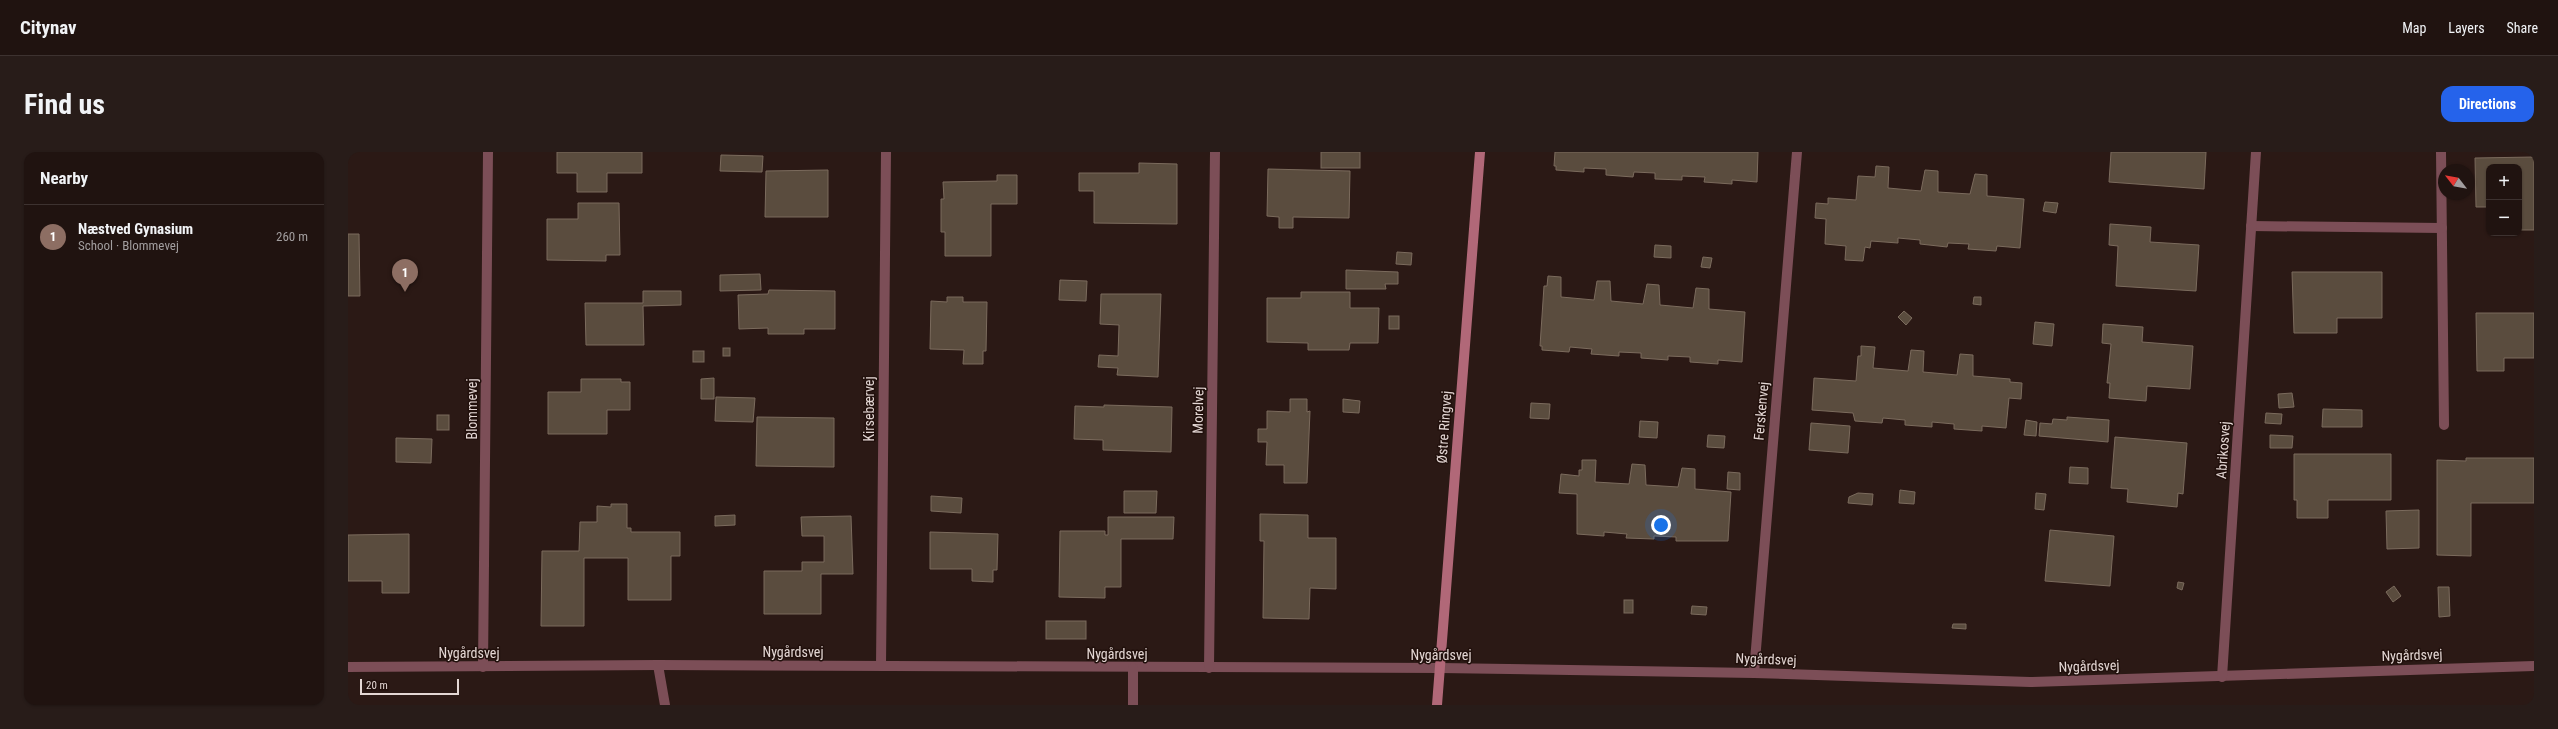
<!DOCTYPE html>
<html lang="en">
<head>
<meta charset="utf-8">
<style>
  body { margin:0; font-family:"Roboto Condensed",sans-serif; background:#281c19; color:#f1f3f6 }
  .controls { position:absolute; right:12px; top:12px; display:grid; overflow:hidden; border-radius:8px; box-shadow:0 1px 3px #0004 }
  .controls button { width:36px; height:36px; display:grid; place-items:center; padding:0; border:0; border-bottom:1px solid #3d3230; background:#201310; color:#f1f3f6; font:20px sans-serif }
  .compass { position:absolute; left:2090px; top:12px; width:36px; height:36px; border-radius:50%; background:#201310; box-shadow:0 1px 3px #0004; rotate:301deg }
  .scale { position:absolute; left:12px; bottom:10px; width:99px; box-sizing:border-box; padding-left:4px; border:2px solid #e4d7d4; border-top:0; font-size:11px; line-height:14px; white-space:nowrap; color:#e4d7d4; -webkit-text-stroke:3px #21100c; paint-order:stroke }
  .you { position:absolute; left:1313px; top:373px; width:14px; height:14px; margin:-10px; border:3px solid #fff; border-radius:50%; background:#1a73e8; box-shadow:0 0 0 6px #1a73e833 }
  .badge { display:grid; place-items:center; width:26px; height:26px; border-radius:50%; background:#2563eb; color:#fff; font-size:13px; font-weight:700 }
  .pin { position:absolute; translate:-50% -33px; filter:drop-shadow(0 1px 2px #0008) }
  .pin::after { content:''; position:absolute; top:21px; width:14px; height:12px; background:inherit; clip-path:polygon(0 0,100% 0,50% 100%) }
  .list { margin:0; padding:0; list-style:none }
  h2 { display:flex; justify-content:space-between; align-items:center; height:52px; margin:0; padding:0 16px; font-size:17px }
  h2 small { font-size:13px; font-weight:400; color:#a29e9f }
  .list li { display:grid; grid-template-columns:26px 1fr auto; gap:12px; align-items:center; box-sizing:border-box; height:64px; padding:0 16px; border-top:1px solid #3d3230 }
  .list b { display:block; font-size:15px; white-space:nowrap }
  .list p { margin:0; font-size:13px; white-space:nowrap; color:#a29e9f }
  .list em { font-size:13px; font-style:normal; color:#a29e9f }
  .map { position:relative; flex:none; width:2186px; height:553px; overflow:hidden; border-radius:12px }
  header { display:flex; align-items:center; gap:24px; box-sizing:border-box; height:56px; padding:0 20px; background:#201310; border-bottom:1px solid #3d3230 }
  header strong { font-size:19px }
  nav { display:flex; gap:22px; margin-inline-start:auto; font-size:14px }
  .intro { display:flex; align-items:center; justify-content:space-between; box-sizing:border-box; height:96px; padding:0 24px }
  h1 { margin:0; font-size:28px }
  .button { padding:10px 18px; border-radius:12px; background:#2563eb; color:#fff; font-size:14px; font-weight:700 }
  main { display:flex; gap:24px; padding:0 24px }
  aside { flex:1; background:#201310; border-radius:12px; box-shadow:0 1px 3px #0004 }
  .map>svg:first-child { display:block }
</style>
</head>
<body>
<header>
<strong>Citynav</strong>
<nav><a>Map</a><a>Layers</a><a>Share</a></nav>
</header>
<div class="intro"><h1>Find us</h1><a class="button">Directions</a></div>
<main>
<aside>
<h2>Nearby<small></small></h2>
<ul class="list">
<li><span class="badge" style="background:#8d6e63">1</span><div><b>Næstved Gynasium</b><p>School · Blommevej</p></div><em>260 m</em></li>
</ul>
</aside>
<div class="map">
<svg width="2186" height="553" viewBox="0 0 2186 553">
  <rect width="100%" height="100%" fill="#2b1915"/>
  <g fill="#5a4c3e" stroke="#7b6b5d">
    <path d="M 209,0 L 294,0 L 294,21 L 259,21 L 259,40 L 229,40 L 229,21 L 209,21 Z"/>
    <rect x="973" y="0" width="39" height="16"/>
    <path d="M 1207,0 L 1410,0 L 1409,30 L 1384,28 L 1384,32 L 1356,30 L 1357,25 L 1334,24 L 1334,28 L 1307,27 L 1307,21 L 1286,20 L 1285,25 L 1258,23 L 1258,17 L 1236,16 L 1236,20 L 1208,18 L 1208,14 L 1206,14 Z"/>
    <path d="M 1763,0 L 1858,0 L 1856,37 L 1761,30 Z"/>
    <path d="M 373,3 L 415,4 L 414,20 L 372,19 Z"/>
    <path d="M 2186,5 L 2186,78 L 2171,78 L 2171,15 L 2141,15 L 2141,55 L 2128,55 L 2127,6 Z"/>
    <path d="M 791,11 L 829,12 L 829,72 L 746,71 L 746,39 L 731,39 L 731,21 L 791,21 Z"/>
    <path d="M 1528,14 L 1541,15 L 1540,36 L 1573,39 L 1577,18 L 1590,19 L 1590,40 L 1622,42 L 1627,22 L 1639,23 L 1639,44 L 1676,47 L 1672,96 L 1649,94 L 1648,99 L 1620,97 L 1621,92 L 1600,91 L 1599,95 L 1572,92 L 1572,88 L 1550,86 L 1550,91 L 1523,89 L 1522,96 L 1517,95 L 1515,109 L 1497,108 L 1498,94 L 1477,92 L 1478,67 L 1467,66 L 1468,51 L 1480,52 L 1480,46 L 1508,48 L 1510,24 L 1527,25 Z"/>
    <path d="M 920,17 L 1002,19 L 1001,66 L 945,65 L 945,76 L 931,76 L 931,65 L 919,64 Z"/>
    <path d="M 480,18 L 480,65 L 417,65 L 418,19 Z"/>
    <path d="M 649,23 L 669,23 L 669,52 L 643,52 L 643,104 L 597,104 L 597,80 L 593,80 L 593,47 L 596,47 L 595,30 L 649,29 Z"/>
    <path d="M 1697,50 L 1710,51 L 1708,61 L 1695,59 Z"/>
    <path d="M 230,51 L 271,51 L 272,103 L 258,103 L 258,109 L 199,108 L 199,67 L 230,67 Z"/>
    <path d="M 1762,72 L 1803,75 L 1802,90 L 1851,93 L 1848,139 L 1768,134 L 1770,94 L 1761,93 Z"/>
    <path d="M 0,82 L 11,82 L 12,144 L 0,144 Z"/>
    <path d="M 1307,93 L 1323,94 L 1323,106 L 1306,105 Z"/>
    <path d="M 1049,100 L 1064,101 L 1063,113 L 1048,112 Z"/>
    <path d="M 1355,105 L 1364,106 L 1362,116 L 1353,115 Z"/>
    <path d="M 998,118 L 1050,120 L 1050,132 L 1037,132 L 1038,137 L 998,137 Z"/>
    <path d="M 1944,120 L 2034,120 L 2034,166 L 1989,166 L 1989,181 L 1946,181 Z"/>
    <path d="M 412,122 L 413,138 L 372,139 L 372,123 Z"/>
    <path d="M 1200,124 L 1213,125 L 1213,145 L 1246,148 L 1249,129 L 1262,129 L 1263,149 L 1295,152 L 1299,132 L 1311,133 L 1312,153 L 1345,156 L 1348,136 L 1361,137 L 1361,157 L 1397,160 L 1394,210 L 1370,208 L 1370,212 L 1342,210 L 1342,205 L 1320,204 L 1320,208 L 1293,206 L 1293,201 L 1271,200 L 1271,204 L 1243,202 L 1244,197 L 1222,195 L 1221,200 L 1194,198 L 1194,194 L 1192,194 L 1196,134 L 1199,134 Z"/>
    <path d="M 712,128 L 739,129 L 738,149 L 711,148 Z"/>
    <path d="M 421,138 L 487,139 L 487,177 L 456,177 L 456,182 L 420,182 L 420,176 L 391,177 L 390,143 L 420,142 Z"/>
    <path d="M 295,139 L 333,139 L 333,153 L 295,154 L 296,193 L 238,193 L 237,151 L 295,151 Z"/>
    <path d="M 953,140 L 1002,140 L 1002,156 L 1031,156 L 1030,191 L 1002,191 L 1001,198 L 960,198 L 960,191 L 919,190 L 919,146 L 953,146 Z"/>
    <path d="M 753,142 L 813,142 L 810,225 L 769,223 L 770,216 L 750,215 L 751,203 L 770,204 L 771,173 L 752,172 Z"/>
    <path d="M 599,145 L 615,145 L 615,150 L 639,150 L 638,199 L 635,199 L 635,212 L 615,212 L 616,198 L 582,197 L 583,149 L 599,150 Z"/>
    <path d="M 1626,145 L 1633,145 L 1633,153 L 1625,152 Z"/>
    <path d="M 1556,159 L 1564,166 L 1558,173 L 1550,165 Z"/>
    <path d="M 2128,161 L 2186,161 L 2186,206 L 2156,206 L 2156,219 L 2129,219 Z"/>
    <rect x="1041" y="164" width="10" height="13"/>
    <path d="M 1687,170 L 1706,172 L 1704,194 L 1685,192 Z"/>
    <path d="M 1755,172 L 1795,175 L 1794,190 L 1845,194 L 1842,237 L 1799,234 L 1798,249 L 1761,246 L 1762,231 L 1759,231 L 1763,192 L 1754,191 Z"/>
    <path d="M 1513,194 L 1527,195 L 1525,216 L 1560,219 L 1563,198 L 1576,199 L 1575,220 L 1609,223 L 1612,202 L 1625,203 L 1625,224 L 1662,227 L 1662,230 L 1674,231 L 1673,247 L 1661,246 L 1658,276 L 1634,274 L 1634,279 L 1606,277 L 1606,272 L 1584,270 L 1584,275 L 1557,273 L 1557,268 L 1535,266 L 1534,271 L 1507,269 L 1505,261 L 1464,258 L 1466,226 L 1508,229 L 1510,204 L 1513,204 Z"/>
    <rect x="375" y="196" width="7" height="8"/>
    <rect x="345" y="199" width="11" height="11"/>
    <path d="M 366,226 L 366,247 L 353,247 L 353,227 Z"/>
    <path d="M 233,227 L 273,227 L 273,230 L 282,230 L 282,258 L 259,258 L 259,282 L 200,282 L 200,240 L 233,240 Z"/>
    <path d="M 1944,241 L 1946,255 L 1931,256 L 1930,242 Z"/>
    <path d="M 368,245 L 407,246 L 405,270 L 367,269 Z"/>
    <path d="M 942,247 L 959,247 L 959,260 L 962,259 L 959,331 L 936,331 L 936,313 L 918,313 L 919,290 L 910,290 L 910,277 L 919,277 L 919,259 L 942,260 Z"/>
    <path d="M 995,247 L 1012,249 L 1011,261 L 995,260 Z"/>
    <path d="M 1183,251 L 1202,252 L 1201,267 L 1182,266 Z"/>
    <path d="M 756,253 L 824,255 L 823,300 L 755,298 L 755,288 L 726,287 L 727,254 L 756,255 Z"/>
    <path d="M 1975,257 L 2014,258 L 2014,275 L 1974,275 Z"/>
    <path d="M 1918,261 L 1934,262 L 1933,272 L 1917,271 Z"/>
    <rect x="89" y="263" width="12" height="15"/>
    <path d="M 409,265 L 486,266 L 486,315 L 408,314 Z"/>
    <path d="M 1719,265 L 1761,268 L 1760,290 L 1691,284 L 1692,271 L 1704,272 L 1705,267 L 1719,268 Z"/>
    <path d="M 1678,268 L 1689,270 L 1688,284 L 1676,283 Z"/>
    <path d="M 1292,269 L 1310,270 L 1309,286 L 1291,285 Z"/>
    <path d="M 1463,271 L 1502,274 L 1500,301 L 1461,298 Z"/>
    <path d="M 1360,283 L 1377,284 L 1376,296 L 1359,295 Z"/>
    <path d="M 1922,283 L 1945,284 L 1944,296 L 1922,296 Z"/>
    <path d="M 1767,285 L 1839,291 L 1835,342 L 1830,341 L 1829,355 L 1779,350 L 1780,337 L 1763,336 Z"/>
    <path d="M 48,286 L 84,287 L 83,311 L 48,310 Z"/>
    <path d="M 1946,302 L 2043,302 L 2043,348 L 1980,348 L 1980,366 L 1949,366 L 1949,348 L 1946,348 Z"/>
    <path d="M 2118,306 L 2186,306 L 2186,351 L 2123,351 L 2123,404 L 2089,403 L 2089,308 L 2118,309 Z"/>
    <path d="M 1234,308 L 1248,308 L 1247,330 L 1281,332 L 1284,312 L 1297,313 L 1298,333 L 1330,335 L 1334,316 L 1347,317 L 1347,337 L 1383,340 L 1380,389 L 1328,389 L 1328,385 L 1306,384 L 1306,387 L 1278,386 L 1279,382 L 1256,380 L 1256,384 L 1229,382 L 1229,342 L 1211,341 L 1213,322 L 1231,324 L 1231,318 L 1234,318 Z"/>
    <path d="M 1722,315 L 1740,316 L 1740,332 L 1721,331 Z"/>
    <path d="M 1380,320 L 1392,321 L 1392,338 L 1379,337 Z"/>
    <path d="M 1552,338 L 1567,340 L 1566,352 L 1551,351 Z"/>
    <path d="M 776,339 L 809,339 L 808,361 L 776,361 Z"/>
    <path d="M 1510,341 L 1525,342 L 1524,353 L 1500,351 L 1501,345 Z"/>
    <path d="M 1688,341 L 1698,342 L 1696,358 L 1687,357 Z"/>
    <path d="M 583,344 L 614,346 L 613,361 L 583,359 Z"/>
    <path d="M 263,352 L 279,352 L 279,376 L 283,376 L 283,380 L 332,380 L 332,404 L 323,404 L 323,448 L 280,448 L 280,406 L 236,406 L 236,474 L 193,474 L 194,399 L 231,399 L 232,370 L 249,370 L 249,354 L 263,355 Z"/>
    <path d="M 2071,358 L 2071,396 L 2039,397 L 2038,359 Z"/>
    <path d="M 912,362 L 960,363 L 960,386 L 988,386 L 988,437 L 962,436 L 961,467 L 915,466 L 916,389 L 912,389 Z"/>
    <path d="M 387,363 L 387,373 L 367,374 L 367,364 Z"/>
    <path d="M 503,364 L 505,422 L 473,422 L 473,462 L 416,462 L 416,419 L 454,419 L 454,410 L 476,410 L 476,384 L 454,384 L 453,365 Z"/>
    <path d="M 760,365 L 826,365 L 825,387 L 773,387 L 773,435 L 757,435 L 757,446 L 711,445 L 712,379 L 757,379 L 757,383 L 760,383 Z"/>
    <path d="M 1702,378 L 1766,384 L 1762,434 L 1697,429 Z"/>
    <path d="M 582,380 L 650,382 L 649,418 L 645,418 L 645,430 L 624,429 L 624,417 L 582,417 Z"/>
    <path d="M 61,382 L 61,441 L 34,441 L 34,429 L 0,429 L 0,383 Z"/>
    <path d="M 1830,430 L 1836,431 L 1834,438 L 1829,436 Z"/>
    <path d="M 2046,434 L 2053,444 L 2045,450 L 2038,440 Z"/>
    <path d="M 2090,435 L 2101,435 L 2102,464 L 2091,465 Z"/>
    <rect x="1276" y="448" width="9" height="13"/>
    <path d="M 1344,454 L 1359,455 L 1358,463 L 1343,462 Z"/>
    <rect x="698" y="469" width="40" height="18"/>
    <path d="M 1605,472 L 1618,472 L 1618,477 L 1604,476 Z"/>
  </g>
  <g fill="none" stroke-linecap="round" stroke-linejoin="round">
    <g stroke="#7c4e57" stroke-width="10">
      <path d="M 2093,0 L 2096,273"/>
      <path d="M 1903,74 L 2094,76"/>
      <path d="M 310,513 L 317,553"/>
      <path d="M 533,514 L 538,0"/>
      <path d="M 0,515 L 310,513 L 1092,516 L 1406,521 L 1682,530 L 2186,514"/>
      <path d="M 135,515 L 140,0"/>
      <path d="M 785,516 L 785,553"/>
      <path d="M 861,516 L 867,0"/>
      <path d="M 1406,521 L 1449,0"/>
      <path d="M 1874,525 L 1908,0"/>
    </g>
    <path stroke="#b16878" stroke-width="10" d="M 1089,553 L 1132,0"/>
  </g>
  <g text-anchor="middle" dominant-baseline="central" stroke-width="3" stroke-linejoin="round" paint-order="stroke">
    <g font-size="14" fill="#e4d7d4" stroke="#21100c">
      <text transform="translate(124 257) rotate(-90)">Blommevej</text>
      <text transform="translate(521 257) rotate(-90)">Kirsebærvej</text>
      <text transform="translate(850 258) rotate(-89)">Morelvej</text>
      <text transform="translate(1413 259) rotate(-85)">Ferskenvej</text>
      <text transform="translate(1096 275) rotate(-86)">Østre Ringvej</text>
      <text transform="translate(1875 298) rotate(-86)">Abrikosvej</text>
      <text x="445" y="500">Nygårdsvej</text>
      <text x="121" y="501">Nygårdsvej</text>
      <text x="769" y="502">Nygårdsvej</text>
      <text x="1093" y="503">Nygårdsvej</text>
      <text transform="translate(2064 503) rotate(-2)">Nygårdsvej</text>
      <text transform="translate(1418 507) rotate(2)">Nygårdsvej</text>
      <text transform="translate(1741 514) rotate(-2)">Nygårdsvej</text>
    </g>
  </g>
</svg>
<div class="controls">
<button>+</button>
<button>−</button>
</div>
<svg class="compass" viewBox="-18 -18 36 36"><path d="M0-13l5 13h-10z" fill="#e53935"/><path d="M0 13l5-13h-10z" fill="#a29e9f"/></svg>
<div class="scale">20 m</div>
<div class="you"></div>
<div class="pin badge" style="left:57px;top:140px;background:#8d6e63">1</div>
</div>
</main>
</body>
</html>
